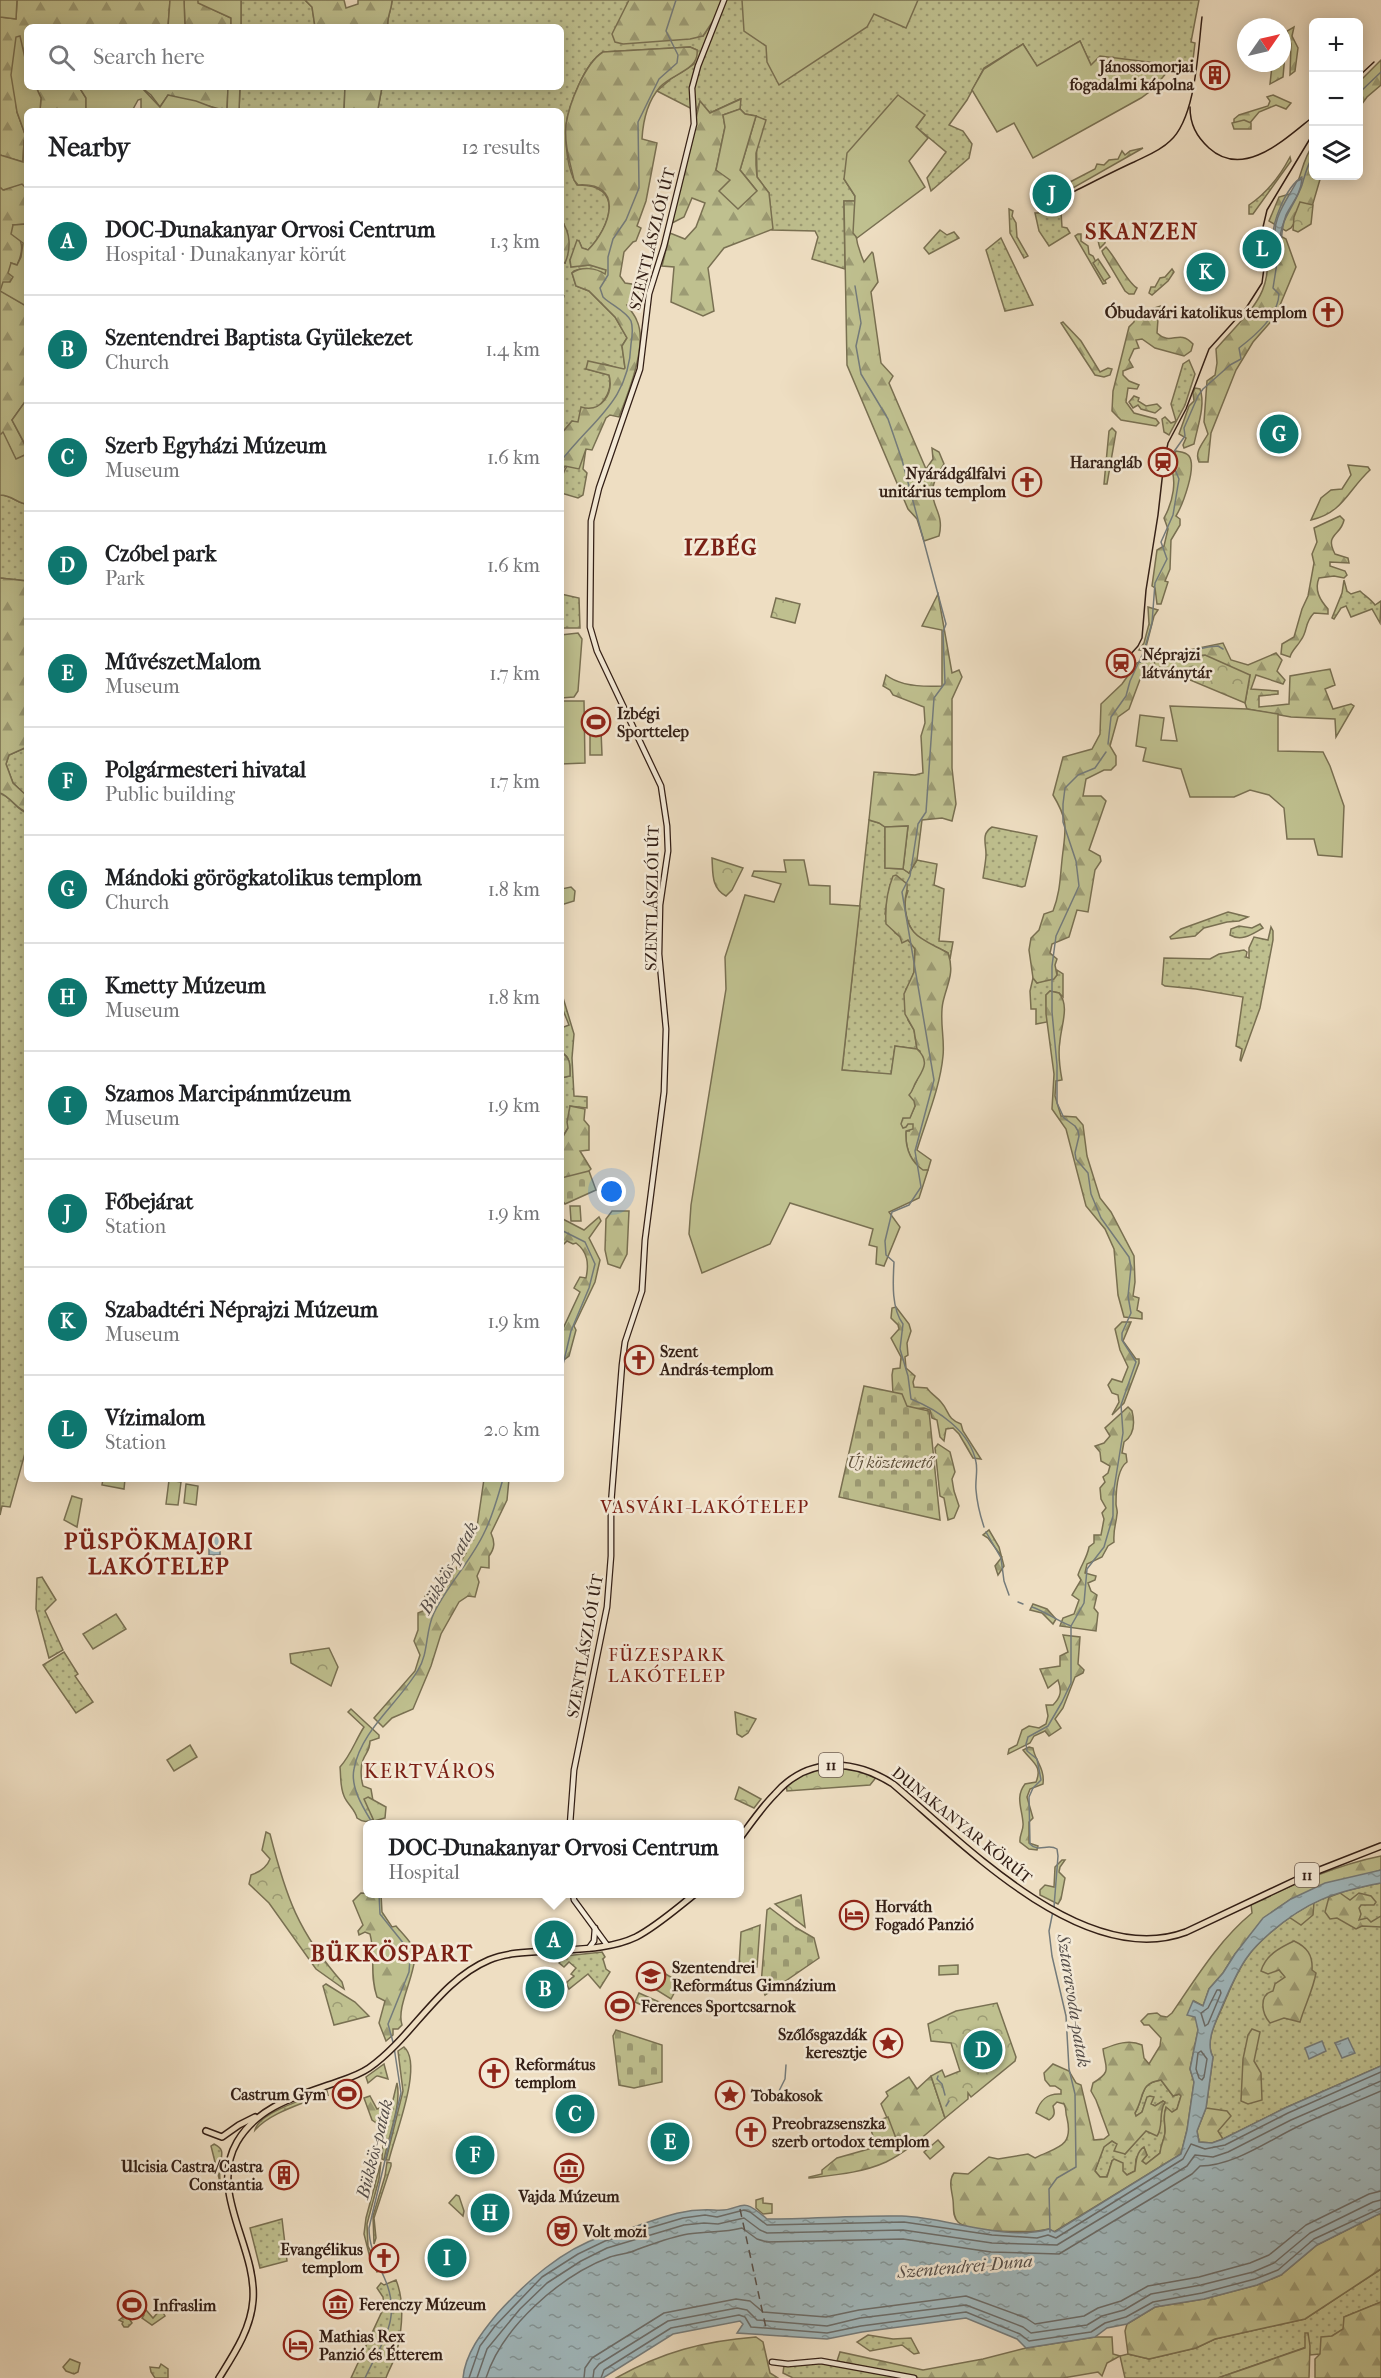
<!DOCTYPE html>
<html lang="en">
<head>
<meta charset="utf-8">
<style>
  body { margin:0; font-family:"IM FELL French Canon",serif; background:#f6f6f6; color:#202124 }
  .controls { position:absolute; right:18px; top:18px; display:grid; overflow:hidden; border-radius:9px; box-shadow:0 3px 15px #0003 }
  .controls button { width:54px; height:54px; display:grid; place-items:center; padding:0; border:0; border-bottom:2px solid #e0e0e0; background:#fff; color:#202124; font:30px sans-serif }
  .compass { position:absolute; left:1237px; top:18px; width:54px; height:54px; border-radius:50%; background:#fff; box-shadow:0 3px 15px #0003; rotate:56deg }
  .you { position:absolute; left:612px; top:1192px; width:21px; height:21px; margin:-15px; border:4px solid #fff; border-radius:50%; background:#1a73e8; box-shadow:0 0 0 9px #1a73e833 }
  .badge { display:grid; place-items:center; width:39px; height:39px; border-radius:50%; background:#0f766e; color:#fff; font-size:20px; font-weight:700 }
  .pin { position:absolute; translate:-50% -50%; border:3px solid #fff; box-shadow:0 2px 6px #0006 }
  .popup { position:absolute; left:363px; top:1820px; width:381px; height:78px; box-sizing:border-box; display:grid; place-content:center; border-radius:9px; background:#fff; filter:drop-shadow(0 2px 4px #0005); font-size:20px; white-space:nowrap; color:#757577 }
  .popup b { font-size:22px; color:#202124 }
  .popup::after { content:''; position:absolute; left:50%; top:100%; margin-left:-12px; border:12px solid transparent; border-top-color:#fff }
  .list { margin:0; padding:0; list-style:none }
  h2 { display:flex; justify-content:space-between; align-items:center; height:78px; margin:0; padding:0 24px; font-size:26px }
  h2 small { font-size:20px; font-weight:400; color:#757577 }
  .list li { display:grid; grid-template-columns:39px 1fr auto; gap:18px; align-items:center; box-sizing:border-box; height:108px; padding:0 24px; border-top:2px solid #e0e0e0 }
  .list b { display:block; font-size:22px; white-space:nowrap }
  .list p { margin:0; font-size:20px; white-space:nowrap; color:#757577 }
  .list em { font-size:20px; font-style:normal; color:#757577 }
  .icon { flex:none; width:33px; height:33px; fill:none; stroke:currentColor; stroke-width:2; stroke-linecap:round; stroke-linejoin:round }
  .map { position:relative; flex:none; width:1381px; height:2378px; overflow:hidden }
  .search { position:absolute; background:#fff; box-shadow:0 3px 15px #0003; left:24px; top:24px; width:540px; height:66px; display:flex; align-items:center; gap:15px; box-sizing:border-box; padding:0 21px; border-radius:9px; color:#757577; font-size:22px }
  .panel { position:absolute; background:#fff; box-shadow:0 3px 15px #0003; left:24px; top:108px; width:540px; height:1374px; border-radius:9px }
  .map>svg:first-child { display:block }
</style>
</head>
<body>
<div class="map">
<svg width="1381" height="2378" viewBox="0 0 1381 2378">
  <defs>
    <pattern id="grass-dots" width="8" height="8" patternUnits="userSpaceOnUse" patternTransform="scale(1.5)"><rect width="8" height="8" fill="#bfc08f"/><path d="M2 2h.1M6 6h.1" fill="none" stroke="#9c9b74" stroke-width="1.8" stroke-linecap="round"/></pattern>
    <pattern id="forest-firs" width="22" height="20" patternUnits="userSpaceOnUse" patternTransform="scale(1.5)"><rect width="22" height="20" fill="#bfc08f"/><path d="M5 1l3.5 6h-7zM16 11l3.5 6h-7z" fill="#9c9b74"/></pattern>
    <pattern id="cemetery-stones" width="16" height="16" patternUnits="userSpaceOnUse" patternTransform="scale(1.5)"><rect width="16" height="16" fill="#bfc08f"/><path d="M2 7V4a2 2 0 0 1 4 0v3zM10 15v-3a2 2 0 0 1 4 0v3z" fill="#9c9b74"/></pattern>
    <pattern id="park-crowns" width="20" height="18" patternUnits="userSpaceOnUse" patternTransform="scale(1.5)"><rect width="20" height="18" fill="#bfc08f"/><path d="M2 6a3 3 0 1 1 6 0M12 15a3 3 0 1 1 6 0" fill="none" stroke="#9c9b74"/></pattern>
    <pattern id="water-ripples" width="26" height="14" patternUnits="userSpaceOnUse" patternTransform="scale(1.5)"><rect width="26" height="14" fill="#a0b9bf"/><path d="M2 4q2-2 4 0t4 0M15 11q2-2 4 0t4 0" fill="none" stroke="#83969a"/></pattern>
  </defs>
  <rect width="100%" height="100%" fill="#eedec2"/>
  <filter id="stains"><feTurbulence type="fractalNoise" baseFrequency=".00333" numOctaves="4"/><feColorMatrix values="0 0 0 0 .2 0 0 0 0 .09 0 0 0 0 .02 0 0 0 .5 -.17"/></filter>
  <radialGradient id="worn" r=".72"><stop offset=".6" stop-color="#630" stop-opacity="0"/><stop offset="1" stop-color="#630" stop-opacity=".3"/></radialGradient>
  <g fill="url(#grass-dots)" stroke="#797052" stroke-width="1.5">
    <path d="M 241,0 L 305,0 L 312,7 L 315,27 L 241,27 Z"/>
    <path d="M 392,0 L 629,0 L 628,6 L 703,36 L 715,18 L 722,0 L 1199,0 L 1191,42 L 1195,43 L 1192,68 L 1190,68 L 1189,62 L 1186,68 L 1173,65 L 1091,65 L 1080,41 L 1037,67 L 1023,44 L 984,68 L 967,100 L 949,125 L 963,131 L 972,144 L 969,158 L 931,191 L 927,178 L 946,152 L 916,127 L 925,115 L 844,179 L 855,196 L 855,201 L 844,201 L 845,269 L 812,259 L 818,237 L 815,231 L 772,230 L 769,193 L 757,177 L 756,116 L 745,114 L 740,109 L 740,99 L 710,113 L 700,102 L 696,111 L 657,91 L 672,78 L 694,64 L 697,50 L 690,47 L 603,52 C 585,63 568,105 566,126 C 565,143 567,170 577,185 C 626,184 610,228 588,250 L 582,248 L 579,241 L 570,260 L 571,267 L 590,265 L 607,270 L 605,275 L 580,269 L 574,271 L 572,273 L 576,286 L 589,291 L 615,317 L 627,338 L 622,346 L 625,368 L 623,370 L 605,364 L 586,369 L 609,375 C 615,398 594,410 578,423 L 572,421 L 561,434 L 561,305 L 564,296 L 561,296 L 561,261 L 565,263 L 564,224 L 561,220 L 561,111 L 380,111 L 378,109 L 382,87 L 561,87 L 561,27 L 388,27 C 386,19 392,9 392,0 Z"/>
    <path d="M 240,87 L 345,87 L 344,111 L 239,111 Z"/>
    <path d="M 1290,157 L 1291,161 L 1253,214 L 1249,214 L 1249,205 C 1267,193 1280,176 1290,157 Z"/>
    <path d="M 1009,209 L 1013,211 L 1012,216 L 1016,223 L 1017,237 L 1028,256 L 1024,258 L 1010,233 Z"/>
    <path d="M 1061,212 L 1062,227 L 1067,228 L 1070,233 L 1049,246 L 1039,231 L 1035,213 Z"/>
    <path d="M 940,230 L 947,235 L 954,232 L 959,238 L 929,254 L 924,248 Z"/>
    <path d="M 1001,238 L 1033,305 L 1005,311 L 986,250 Z"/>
    <path d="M 1172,269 L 1174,272 L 1168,281 L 1152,295 L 1149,293 L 1151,287 L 1155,287 L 1160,278 L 1165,277 Z"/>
    <path d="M 1189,360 L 1195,374 L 1185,405 L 1169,435 L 1164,432 L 1162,419 L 1165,417 L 1171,423 L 1176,421 L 1171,404 L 1183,364 Z"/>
    <path d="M 586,448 L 583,469 L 587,473 L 583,495 L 578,498 L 561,493 C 561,467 567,465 586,448 Z"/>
    <path d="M 0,495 C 12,495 18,504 27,504 L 27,581 L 0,578 Z"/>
    <path d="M 1344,580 L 1347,591 L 1351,594 L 1360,591 C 1365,596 1371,599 1375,605 L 1381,601 L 1380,623 L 1372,609 L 1351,617 L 1346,606 L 1341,608 L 1334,619 L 1332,618 L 1342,593 Z"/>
    <path d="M 561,594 L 579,598 L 580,628 L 561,628 Z"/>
    <path d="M 27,747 L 27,796 L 26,796 L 13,783 L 6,764 L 9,755 Z"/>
    <path d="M 0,793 C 11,797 17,810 27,813 L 27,1446 L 10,1507 L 2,1506 L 0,1515 Z"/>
    <path d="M 869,820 L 879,823 L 885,827 L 885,868 L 903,869 L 909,873 L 917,860 L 937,864 L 934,885 L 944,889 L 939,941 L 953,942 L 950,959 L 948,953 C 939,948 928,945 921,940 C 907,929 901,906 908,891 L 890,885 L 885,914 L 895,933 L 911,942 L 915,949 L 914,972 L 910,984 L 906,989 L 908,1020 L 914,1030 L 917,1049 L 895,1046 L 891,1075 L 842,1070 Z"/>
    <path d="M 992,827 L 1037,836 L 1025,886 L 1022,887 L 983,878 C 984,870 986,861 986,854 C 986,843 981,834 992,827 Z"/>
    <path d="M 1228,912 L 1248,917 L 1239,921 L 1227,922 L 1204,928 L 1195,936 L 1171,939 L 1170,937 L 1181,929 Z"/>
    <path d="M 1260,924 L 1263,928 C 1252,934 1242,942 1230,935 L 1231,929 L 1239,926 L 1252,928 Z"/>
    <path d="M 1271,927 L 1273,931 L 1273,940 L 1260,1008 L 1241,1061 L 1240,1060 L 1242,1049 L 1236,1046 L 1243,997 L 1196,989 L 1165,986 L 1162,984 L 1164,958 L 1210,959 L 1219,954 L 1244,950 L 1247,952 L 1246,957 L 1249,958 L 1249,948 L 1254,937 L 1268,940 Z"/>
    <path d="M 1057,970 L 1063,974 L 1063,997 L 1059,993 L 1050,991 L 1046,995 L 1047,1022 L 1036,1024 L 1036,1009 L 1031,1009 L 1030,991 L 1033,978 L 1037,983 L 1057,975 Z"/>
    <path d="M 561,991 L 574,1034 L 572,1058 L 574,1096 L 587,1097 L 587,1108 L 570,1106 L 568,1128 L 561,1140 C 561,1129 563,1119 563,1109 C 563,1099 561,1088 561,1078 L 570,1076 C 570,1065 571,1058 561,1052 L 561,1028 L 569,1025 L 561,1005 Z"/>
    <path d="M 42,1577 L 56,1600 L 45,1611 L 63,1650 L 49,1658 L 36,1609 L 37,1578 Z"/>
    <path d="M 64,1652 L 78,1674 L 75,1676 L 93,1702 L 76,1713 L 43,1665 Z"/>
    <path d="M 735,1712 L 756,1719 L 748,1733 L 742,1737 L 737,1734 Z"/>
    <path d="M 1381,1883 L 1381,2066 L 1285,2108 L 1223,2139 L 1201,2118 L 1206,2108 L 1213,2057 C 1205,2043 1215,2023 1221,2010 C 1229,1992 1236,1972 1248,1956 C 1254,1948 1262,1940 1270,1933 C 1307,1901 1333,1892 1381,1883 Z"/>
    <path d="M 602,1952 L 605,1957 L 603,1959 L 606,1969 L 610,1972 L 600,1988 L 588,1974 L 569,1989 L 566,1983 L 574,1976 L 571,1974 L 576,1968 L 569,1962 L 564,1967 L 559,1963 L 565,1956 Z"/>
    <path d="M 404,2047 C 424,2064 394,2137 389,2160 L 386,2160 L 403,2091 L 398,2051 Z"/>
    <path d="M 384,2064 L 388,2079 C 373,2075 380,2074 368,2083 L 366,2077 Z"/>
    <path d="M 1161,2080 L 1173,2096 L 1180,2094 L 1181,2096 L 1177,2109 L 1172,2113 L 1166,2108 C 1162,2120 1166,2125 1165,2133 C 1164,2141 1161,2144 1160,2153 L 1146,2164 L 1142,2161 L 1147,2155 L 1144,2148 L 1136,2159 L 1135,2171 L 1127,2175 L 1112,2161 L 1107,2177 L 1100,2177 L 1095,2171 L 1104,2146 L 1112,2141 L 1117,2143 L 1125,2154 L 1146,2130 L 1159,2132 L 1160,2109 L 1165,2103 L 1163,2101 L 1155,2106 L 1150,2104 L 1151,2101 L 1147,2098 L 1142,2112 L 1136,2116 L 1135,2113 C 1145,2096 1139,2083 1161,2080 Z"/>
    <path d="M 397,2083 C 402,2104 388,2137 384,2160 L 382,2159 L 383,2142 Z"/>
    <path d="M 327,2091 L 328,2095 L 325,2094 C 303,2104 271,2112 255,2130 C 259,2112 310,2097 327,2091 Z"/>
    <path d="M 214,2144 C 226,2150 221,2155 220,2166 C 219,2172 220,2178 220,2182 L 211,2146 Z"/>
    <path d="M 381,2162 L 379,2179 L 367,2224 L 368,2246 L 380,2270 L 377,2272 L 370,2258 L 364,2234 L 366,2218 Z"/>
    <path d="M 387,2162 L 391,2163 L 391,2166 L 374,2218 L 376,2238 L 374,2244 L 373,2216 L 385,2176 Z"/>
    <path d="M 282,2219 L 287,2261 L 260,2268 L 250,2228 Z"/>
    <path d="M 1381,2269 L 1381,2302 L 1344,2317 L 1344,2329 L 1332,2336 L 1320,2354 L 1310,2355 L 1309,2346 L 1218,2378 L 1125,2378 L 1120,2356 L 1128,2354 L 1149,2359 L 1196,2348 L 1215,2339 L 1305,2319 Z"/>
    <path d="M 396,2280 C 405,2302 402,2329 397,2351 C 395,2360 389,2369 386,2378 L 351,2378 L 384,2307 L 383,2297 L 377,2288 L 381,2283 L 384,2285 Z"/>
    <path d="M 122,2308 L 132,2323 L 128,2327 L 124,2327 L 122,2324 L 123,2322 L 119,2320 L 123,2317 L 118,2309 Z"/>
    <path d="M 868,2335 L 893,2339 L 911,2338 L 919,2353 L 914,2354 L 902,2345 L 870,2351 L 857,2342 Z"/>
    <path d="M 819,2363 L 908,2378 L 793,2378 L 783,2373 L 784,2365 Z"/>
    <path d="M 161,2364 L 168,2369 L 168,2378 L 155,2378 L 151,2372 L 150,2367 L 159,2368 Z"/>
  </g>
  <g fill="url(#forest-firs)" stroke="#797052" stroke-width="1.5" fill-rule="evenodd">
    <path d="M 14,0 L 170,0 L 168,27 L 27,27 L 27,67 L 26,65 L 15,94 L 17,112 L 26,137 L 24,141 L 23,162 L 0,155 L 0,17 L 16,19 L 17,1 Z"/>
    <path d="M 184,0 L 198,0 L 199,3 L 231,18 L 231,27 L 185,27 Z"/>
    <path d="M 305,0 L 344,0 L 346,8 L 358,4 L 358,0 L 392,0 C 392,9 386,19 388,27 L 315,27 L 312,7 Z"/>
    <path d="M 629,0 L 722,0 L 715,18 L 703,36 L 690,39 L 623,44 L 615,42 L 612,34 Z"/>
    <path d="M 1294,27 L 1292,36 L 1298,48 L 1295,71 L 1290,75 L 1291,44 L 1287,31 Z"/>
    <path d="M 690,47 L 697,50 C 700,70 671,74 660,87 C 647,102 643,120 642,139 L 657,143 L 646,201 L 637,226 L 641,228 L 636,241 L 633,242 L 624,252 L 620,276 L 625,283 L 645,286 L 643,302 L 627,305 C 630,310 635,315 637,321 C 648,344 628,394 619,417 L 610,415 L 606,418 L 592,450 L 586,449 L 579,469 L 565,466 L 561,474 L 561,434 L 572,421 L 578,422 L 581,407 C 601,413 614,394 609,375 L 586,369 L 588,361 L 624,369 L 625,368 L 622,346 L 627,338 L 615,317 L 589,291 L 576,286 L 572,273 C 582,266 596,268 605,274 L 606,270 L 590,265 L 571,267 L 570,260 L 577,240 L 579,241 L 582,248 L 588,250 C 610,228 626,182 578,185 L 574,180 C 570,162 564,144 566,125 C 569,104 585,63 603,52 Z"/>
    <path d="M 1282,53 L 1285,54 L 1283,77 L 1270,84 L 1272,66 L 1280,66 Z"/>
    <path d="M 1381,60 L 1381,85 L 1367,97 L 1359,108 L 1359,82 Z"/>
    <path d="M 36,87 L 79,87 L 86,98 L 86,111 L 40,111 L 41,98 Z"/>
    <path d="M 141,87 L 228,87 L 227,111 L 168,95 L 160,107 L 151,95 Z"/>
    <path d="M 345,87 L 382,87 L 378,109 L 380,111 L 344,111 Z"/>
    <path d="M 1273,95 L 1291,103 L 1286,109 L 1276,105 L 1259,112 L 1249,124 L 1234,126 L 1234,119 L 1239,115 L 1268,106 L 1270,101 L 1267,97 Z"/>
    <path d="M 741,99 L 740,109 L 723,115 L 725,127 L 716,170 L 757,191 L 740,170 L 756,116 L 766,120 L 756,153 L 756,165 L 757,177 L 769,193 L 773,229 L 724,248 L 708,268 L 714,311 L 703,316 L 671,302 L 674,267 L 662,266 L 670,233 L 685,239 L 696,227 L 705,203 L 692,198 L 684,217 L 672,223 L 700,101 L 710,113 Z"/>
    <path d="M 1313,145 L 1314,176 L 1321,176 L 1309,217 L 1299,216 L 1291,228 L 1286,231 L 1269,221 L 1279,197 L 1293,193 C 1302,176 1302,160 1313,145 Z"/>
    <path d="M 1143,148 L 1073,188 L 1071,187 L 1070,182 L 1095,169 L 1097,164 L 1104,165 L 1109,160 L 1118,159 L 1122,151 L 1125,155 L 1130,151 Z"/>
    <path d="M 22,183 L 27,189 L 27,224 L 13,225 C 22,240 25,249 17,265 L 11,263 L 14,277 L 1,291 L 27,306 L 27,399 L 12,420 L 26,447 L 27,454 L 16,460 L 3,433 L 0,435 L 0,187 L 4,190 Z"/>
    <path d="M 844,201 L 855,201 C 854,225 854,240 864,262 L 872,252 L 873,253 L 878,282 L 871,292 L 881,363 L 893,376 L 889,383 L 926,469 L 933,459 L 932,448 L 939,452 L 944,464 C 917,503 947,505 939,536 L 924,541 L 917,519 L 908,509 L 847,365 Z"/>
    <path d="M 561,220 C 571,233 571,249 565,263 L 561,261 Z"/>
    <path d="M 1103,225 L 1106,225 L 1105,243 L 1100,248 C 1097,239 1096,232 1103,225 Z"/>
    <path d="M 1268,229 L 1286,239 L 1296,267 L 1275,317 L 1253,342 L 1236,370 L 1211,433 L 1208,462 L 1199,462 C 1194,452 1203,443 1208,434 L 1204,422 L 1207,381 L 1215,375 L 1217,363 L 1216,349 C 1254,305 1275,296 1266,233 Z"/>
    <path d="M 1078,234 L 1081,234 L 1081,241 L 1088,246 L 1089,254 L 1093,256 L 1106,283 L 1103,284 L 1075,236 Z"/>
    <path d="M 1106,247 C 1117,259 1126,281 1137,288 L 1134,294 L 1129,294 L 1125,291 L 1103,254 L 1102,251 Z"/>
    <path d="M 1161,306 L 1163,311 L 1158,319 L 1157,333 C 1172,347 1178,328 1193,344 L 1191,351 L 1184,356 L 1155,348 L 1142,339 L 1136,340 L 1139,348 L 1134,349 L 1129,360 L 1133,367 L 1123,371 L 1123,375 L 1129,381 L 1139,385 L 1137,389 L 1128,388 L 1126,402 L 1134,413 L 1156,419 L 1159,423 L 1156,426 L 1121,420 L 1112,411 L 1113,391 L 1129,327 L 1134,322 L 1135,314 Z"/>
    <path d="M 1063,322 L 1081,341 L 1100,372 L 1108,368 L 1112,369 L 1110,375 L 1104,377 L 1095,375 L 1061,323 Z"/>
    <path d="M 1195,388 L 1200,389 C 1206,405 1197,428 1194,444 L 1184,448 L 1183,445 L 1186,438 L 1179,434 L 1189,406 L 1194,401 L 1193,393 Z"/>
    <path d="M 1134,396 L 1139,398 L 1138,401 L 1146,406 L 1157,404 L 1161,408 L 1155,413 L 1141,409 L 1138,405 L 1133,408 L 1129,402 Z"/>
    <path d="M 1112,428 L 1116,432 L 1107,484 L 1104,484 L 1109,431 Z"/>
    <path d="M 1176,451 C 1181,452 1186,452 1189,456 C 1197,467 1183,504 1176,516 L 1180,519 L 1180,525 L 1171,540 L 1170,569 L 1165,581 L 1168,582 L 1161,604 L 1157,604 L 1155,588 L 1152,586 L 1157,550 L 1164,546 L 1168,529 L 1164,518 C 1173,502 1178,479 1169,463 Z"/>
    <path d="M 1348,465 L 1368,467 L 1370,470 C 1348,490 1343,513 1311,520 L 1321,498 L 1331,490 L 1342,489 L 1351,475 Z"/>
    <path d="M 1340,516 L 1344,520 C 1341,536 1324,534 1335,554 L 1348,558 L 1349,563 L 1330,562 L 1330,566 L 1345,571 L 1347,575 L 1344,578 L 1334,576 L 1319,578 C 1314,590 1320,600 1328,609 L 1328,614 L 1314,613 C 1304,623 1308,631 1301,640 C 1297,647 1292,650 1290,657 L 1281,654 L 1282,644 L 1294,637 L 1302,609 L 1308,596 L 1314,563 L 1312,554 L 1317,542 L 1314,528 Z"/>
    <path d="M 0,578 L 27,581 L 27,747 L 9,755 L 6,764 L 13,783 L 27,796 L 27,812 C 17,810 11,797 0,793 Z"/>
    <path d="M 938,594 L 952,673 L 959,670 L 962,677 L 952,699 L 952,768 L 956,804 L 952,821 L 942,818 L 922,820 L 917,860 L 909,873 L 903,869 L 908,826 L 885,827 L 879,823 L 869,820 L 874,772 L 915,775 L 923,773 L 921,736 L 925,723 L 924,707 L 893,695 L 890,690 L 883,686 L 886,675 C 900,686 925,687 942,686 L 942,630 L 922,626 Z"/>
    <path d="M 1148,607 L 1158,610 L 1154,616 L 1145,651 L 1139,650 L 1144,643 L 1149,624 Z"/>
    <path d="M 1223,643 L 1231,660 L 1248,665 L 1276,653 L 1282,660 L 1277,671 L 1285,680 L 1283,684 L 1256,675 L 1251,689 L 1278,691 L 1278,694 L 1259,696 L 1259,707 L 1289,704 L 1290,676 L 1330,669 L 1335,685 L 1325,689 L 1333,709 L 1351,704 L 1354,706 L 1336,737 L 1335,719 L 1291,717 L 1247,709 L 1245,703 L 1250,675 L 1156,666 L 1158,671 L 1156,671 L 1143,665 L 1142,674 L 1129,709 L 1118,717 L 1110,746 L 1116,756 L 1116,765 L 1111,770 L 1104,770 L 1086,779 L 1083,796 L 1101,796 L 1106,801 L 1089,850 L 1100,856 L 1101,861 L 1095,870 L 1088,912 L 1077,910 L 1069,937 L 1052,944 L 1050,953 L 1057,959 L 1055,965 L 1057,975 L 1054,979 L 1037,983 L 1033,978 L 1029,950 L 1031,938 L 1039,930 L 1044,914 L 1053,911 C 1060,893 1060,879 1062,860 C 1065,830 1070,823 1053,795 L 1063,757 L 1092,749 L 1100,734 L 1101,704 L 1122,684 L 1137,663 L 1155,657 Z"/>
    <path d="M 896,875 L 907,884 C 908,891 905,895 905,902 C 905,937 923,939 948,953 C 955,973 947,984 943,1002 C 939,1020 945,1038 943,1056 C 940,1088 926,1120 917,1150 L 931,1160 L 928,1170 L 923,1171 C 910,1161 905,1147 906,1131 L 910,1131 L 902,1128 L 900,1124 L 903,1118 L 910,1117 L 915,1106 L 909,1095 L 917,1080 L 920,1051 L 917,1049 L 914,1030 L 905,1014 L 904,994 L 914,972 L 915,949 L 908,940 L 902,943 L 900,937 L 886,924 C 885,908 887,891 893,876 Z"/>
    <path d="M 571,887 L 575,891 L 574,901 L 561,905 L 561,889 Z"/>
    <path d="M 1050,991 L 1059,993 C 1070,1006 1061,1026 1060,1041 C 1058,1052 1060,1069 1062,1080 L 1056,1081 L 1055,1096 L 1061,1116 L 1076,1117 L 1083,1125 L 1087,1156 L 1100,1198 L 1111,1212 L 1134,1256 L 1135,1282 L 1133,1296 L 1139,1298 L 1137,1310 L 1142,1313 L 1142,1319 L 1124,1317 L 1118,1295 L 1114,1249 L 1105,1229 L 1086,1206 L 1066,1129 L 1052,1109 L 1054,1074 L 1046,1014 L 1046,995 Z"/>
    <path d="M 561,1052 C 571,1058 570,1065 570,1076 L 561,1078 Z"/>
    <path d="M 570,1106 L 585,1109 L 584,1120 L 589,1126 L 589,1150 L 580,1151 L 591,1169 L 586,1174 L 576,1196 L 561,1175 L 561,1140 L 568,1128 L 567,1122 Z"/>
    <path d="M 612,1211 L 629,1211 L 627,1254 L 620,1268 L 608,1264 L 605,1250 L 606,1219 Z"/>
    <path d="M 599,1217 L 601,1221 L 589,1238 L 600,1260 L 595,1282 L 574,1326 L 576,1330 L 569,1356 L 565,1359 L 561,1357 L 561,1333 L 580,1292 L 574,1288 L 580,1277 L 586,1278 C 589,1264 588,1252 576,1243 L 573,1244 L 567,1241 L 561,1247 L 561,1218 L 584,1230 Z"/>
    <path d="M 896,1307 L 909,1324 L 911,1331 L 907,1343 L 908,1355 L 905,1357 L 906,1368 L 915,1376 L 913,1382 L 914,1387 L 927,1388 C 931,1394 937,1397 941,1402 C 950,1412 946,1418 961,1424 L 963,1431 L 981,1459 L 973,1458 L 959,1434 L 953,1428 L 946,1429 L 944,1441 L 940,1437 L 937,1420 L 932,1418 L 930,1410 L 924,1408 L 910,1409 L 893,1395 L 892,1375 L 893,1369 L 900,1368 L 901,1357 L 891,1338 L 899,1329 L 898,1325 L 891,1318 L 892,1308 Z"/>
    <path d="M 1122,1322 L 1131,1322 L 1123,1341 L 1136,1359 L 1139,1359 L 1139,1363 L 1124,1403 L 1112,1415 L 1119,1402 L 1118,1395 L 1112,1393 L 1108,1385 L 1112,1379 L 1122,1382 L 1128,1367 L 1120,1350 L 1115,1329 Z"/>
    <path d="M 1128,1407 L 1132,1411 C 1135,1423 1134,1435 1124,1442 L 1122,1453 L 1126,1454 L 1127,1462 C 1117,1469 1116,1493 1116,1504 C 1116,1507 1118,1511 1117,1514 C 1116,1525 1113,1529 1114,1542 L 1108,1546 L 1102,1557 L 1087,1564 L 1085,1573 L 1096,1576 L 1095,1580 L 1088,1583 L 1091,1591 L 1097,1595 L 1094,1608 L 1098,1613 L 1096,1631 L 1060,1626 L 1063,1618 L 1074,1614 L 1079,1600 L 1072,1595 L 1081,1580 L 1078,1575 C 1081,1565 1087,1558 1089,1547 L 1094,1543 L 1094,1535 L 1101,1535 L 1104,1519 L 1102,1513 L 1106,1508 L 1101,1499 L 1100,1488 L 1105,1482 L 1103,1477 L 1108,1473 L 1110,1466 L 1101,1461 L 1100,1452 L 1095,1446 L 1104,1443 L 1110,1436 L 1105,1428 Z"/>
    <path d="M 938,1444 L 950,1452 L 955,1472 L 952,1479 L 954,1491 L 959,1506 L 954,1518 L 948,1520 L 944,1498 L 940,1496 L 935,1448 Z"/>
    <path d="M 484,1479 L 509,1479 L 507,1500 L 491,1533 C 495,1542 495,1548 489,1556 L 489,1568 L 481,1567 L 477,1576 L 479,1582 L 475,1597 L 468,1596 L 459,1602 L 441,1634 L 431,1666 L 413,1709 L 392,1718 L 383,1727 L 374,1718 L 415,1671 L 420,1655 L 414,1641 L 418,1630 L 418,1613 L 423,1611 L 427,1605 L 425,1596 L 437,1587 L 441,1571 L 450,1564 L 456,1569 L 466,1553 L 466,1540 L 476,1534 Z"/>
    <path d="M 989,1530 L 999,1547 L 1004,1566 L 998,1575 L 995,1566 L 1002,1557 L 988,1538 L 983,1535 Z"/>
    <path d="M 1033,1604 L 1047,1609 L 1056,1619 L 1053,1624 L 1042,1613 L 1030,1610 Z"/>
    <path d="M 1063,1635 L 1080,1637 L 1078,1664 L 1084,1670 L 1083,1673 L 1075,1677 L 1063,1708 L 1055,1719 L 1061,1728 L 1049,1736 L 1045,1731 L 1034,1736 L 1030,1743 L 1008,1754 L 1009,1749 L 1017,1745 L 1022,1730 L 1029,1726 L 1039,1728 L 1046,1724 L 1048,1716 L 1046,1705 L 1053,1705 C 1061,1697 1062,1691 1058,1680 L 1048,1688 L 1040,1669 L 1060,1666 L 1060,1656 L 1068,1652 Z"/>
    <path d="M 351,1709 L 379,1735 L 379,1738 L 370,1741 C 370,1751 366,1752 363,1760 C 360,1767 361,1779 363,1786 L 371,1789 L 376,1818 C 368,1822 364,1823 357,1818 C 355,1809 347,1804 344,1796 C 340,1787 341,1777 340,1767 C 351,1755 355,1741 364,1727 L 348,1712 Z"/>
    <path d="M 1029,1747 L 1033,1748 C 1035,1761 1045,1768 1043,1784 L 1030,1789 L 1027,1797 L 1033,1818 L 1029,1822 L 1029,1843 L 1038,1846 L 1037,1850 L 1029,1849 L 1020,1842 C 1019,1835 1024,1830 1023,1823 C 1022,1808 1015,1797 1025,1784 L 1036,1782 C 1043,1766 1032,1762 1023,1750 Z"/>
    <path d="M 1381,1856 L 1381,1870 L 1291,1899 L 1264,1918 L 1235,1954 L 1223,1973 L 1209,1989 L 1203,2006 L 1194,2001 L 1198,2030 L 1190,2069 L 1194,2082 L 1187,2130 L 1181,2154 L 1054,2232 L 1049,2229 C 1034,2233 969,2233 958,2222 C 952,2216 954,2207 953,2200 C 952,2191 948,2181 954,2173 L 968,2174 L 989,2157 L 998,2159 L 1028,2154 L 1035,2158 C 1056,2147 1074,2148 1067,2118 C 1065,2113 1067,2109 1064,2104 L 1057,2102 L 1053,2106 C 1055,2113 1055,2116 1049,2120 L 1036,2113 C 1040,2100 1047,2093 1061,2094 L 1061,2090 L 1055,2086 L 1050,2086 L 1045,2080 L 1044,2073 L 1053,2064 L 1069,2071 L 1076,2083 L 1081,2085 L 1094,2140 L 1104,2139 L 1109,2135 L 1096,2100 L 1091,2091 L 1093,2083 C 1113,2071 1105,2068 1103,2049 C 1116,2044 1129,2039 1142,2045 L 1144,2058 L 1149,2064 L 1160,2046 L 1161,2038 L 1149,2025 L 1144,2025 L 1141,2021 L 1148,2014 L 1157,2013 L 1161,2016 L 1167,2017 L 1172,2013 C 1196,1978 1219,1940 1252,1913 L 1251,1904 C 1292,1885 1336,1865 1381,1856 ZM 1161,2080 L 1173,2096 L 1179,2094 L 1181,2096 L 1177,2109 L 1172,2112 L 1166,2107 C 1162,2120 1166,2124 1165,2133 C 1164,2140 1161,2144 1160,2153 L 1146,2164 L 1142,2161 L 1147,2155 L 1144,2147 C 1136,2152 1136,2163 1135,2171 L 1127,2175 L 1123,2171 L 1123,2163 L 1114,2159 L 1112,2161 L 1107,2177 L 1100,2177 L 1095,2171 L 1104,2147 L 1112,2141 L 1117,2144 L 1114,2151 L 1125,2154 L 1146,2131 L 1157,2136 C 1164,2126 1158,2113 1165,2102 L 1163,2101 L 1155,2106 L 1151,2104 L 1154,2097 L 1150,2096 L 1147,2097 L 1142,2112 L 1136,2116 L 1135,2113 C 1145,2096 1139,2083 1161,2080 Z"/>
    <path d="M 1062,1860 L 1065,1860 L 1060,1867 L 1059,1872 L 1065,1878 L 1061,1899 L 1058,1904 L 1040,1895 L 1040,1890 L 1045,1885 L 1054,1887 L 1055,1867 Z"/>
    <path d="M 361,1893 L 381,1894 L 382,1912 L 392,1927 L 396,1926 C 402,1933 415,1945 415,1955 C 415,1976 396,2007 402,2025 L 398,2029 L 393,2029 L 393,2035 L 386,2041 L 379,2023 L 385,2001 L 377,1997 C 369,1974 376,1956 370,1934 L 365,1932 L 359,1935 L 358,1931 L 363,1925 L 353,1901 Z"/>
    <path d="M 1340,1893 L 1350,1900 L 1359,1893 L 1371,1896 L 1376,1902 L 1374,1905 L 1361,1905 L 1359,1908 L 1361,1914 L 1359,1920 L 1367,1918 L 1371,1922 L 1381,1916 L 1381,1927 L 1362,1926 L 1356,1929 L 1337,1918 L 1330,1919 L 1325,1912 L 1329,1897 Z"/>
    <path d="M 1314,1902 L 1313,1915 L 1301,1925 L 1289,1917 Z"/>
    <path d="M 1294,1941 C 1307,1947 1313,1955 1312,1970 L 1316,1973 C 1313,1990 1305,2005 1300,2022 L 1284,2018 L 1270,2023 C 1262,2014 1258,1995 1273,1991 L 1275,1984 L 1285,1977 L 1279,1970 L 1268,1974 L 1261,1971 C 1266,1955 1279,1948 1294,1941 Z"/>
    <path d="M 1252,2029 L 1260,2032 L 1254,2061 L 1261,2073 L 1262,2100 L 1248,2104 L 1241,2101 L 1243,2059 L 1248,2035 Z"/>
    <path d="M 931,2076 L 945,2118 C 926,2134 908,2151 886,2162 C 862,2173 834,2175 809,2178 L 809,2177 L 822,2174 L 822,2170 L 837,2158 L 897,2141 L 881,2104 L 888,2096 L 886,2092 L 909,2077 L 917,2089 Z"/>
    <path d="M 370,2096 L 377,2109 L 383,2107 L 386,2111 L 384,2119 L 378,2124 L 372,2120 L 364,2098 Z"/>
    <path d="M 1206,2108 L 1227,2111 L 1231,2116 L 1218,2131 L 1223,2139 L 1212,2143 L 1199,2142 L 1197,2131 Z"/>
    <path d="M 763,2198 L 763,2203 L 772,2204 L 772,2213 L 763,2214 L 756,2208 L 756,2200 Z"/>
    <path d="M 1381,2213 L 1381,2269 L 1305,2319 L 1215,2339 L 1196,2348 L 1149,2359 L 1128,2354 L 1125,2331 L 1127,2324 L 1155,2307 L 1204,2299 L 1257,2285 L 1281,2275 L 1317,2245 Z"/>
    <path d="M 1381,2302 L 1381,2378 L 1315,2378 L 1315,2359 L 1320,2354 L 1321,2337 L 1332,2336 L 1343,2329 L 1344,2317 Z"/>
    <path d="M 161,2309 L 165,2316 L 152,2325 L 142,2318 L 144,2315 L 142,2312 L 146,2310 L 153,2318 Z"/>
    <path d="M 1305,2333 L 1308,2333 L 1310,2346 L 1309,2378 L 1218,2378 L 1305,2348 Z"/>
    <path d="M 756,2337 L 763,2342 L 770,2373 L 778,2378 L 616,2378 C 662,2352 704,2341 756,2337 Z"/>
    <path d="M 1095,2337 L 1112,2337 L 1113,2354 L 1120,2356 L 1107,2363 L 1102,2376 L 1098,2372 L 1063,2378 L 919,2378 L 837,2361 L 840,2352 L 923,2370 L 983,2359 L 1026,2348 Z"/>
    <path d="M 70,2359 L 80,2363 L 78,2372 L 74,2374 L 66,2371 L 63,2367 Z"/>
  </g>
  <g fill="url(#cemetery-stones)" stroke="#797052" stroke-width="1.5">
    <path d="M 589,1171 L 596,1190 L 565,1204 L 561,1199 L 561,1178 Z"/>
    <path d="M 864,1386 L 902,1394 L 907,1406 L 929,1411 L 940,1520 L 839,1497 Z"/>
    <path d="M 801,1895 L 805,1927 L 775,1904 Z"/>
    <path d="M 770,1908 L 795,1927 L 814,1938 L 819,1958 L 765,1995 L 761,1985 L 767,1910 Z"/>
    <path d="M 760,1925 L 757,1967 L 739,1966 L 741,1932 Z"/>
    <path d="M 616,2030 L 662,2045 L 662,2082 L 634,2088 L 619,2085 L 613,2036 Z"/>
  </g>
  <g fill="url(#park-crowns)" stroke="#797052" stroke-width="1.5">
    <path d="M 1244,120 L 1251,123 L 1251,129 L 1234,129 L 1232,123 Z"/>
    <path d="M 1300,202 L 1313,205 L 1311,224 L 1298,232 L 1293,230 L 1294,217 Z"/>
    <path d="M 1098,259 L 1110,277 L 1104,281 L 1093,263 Z"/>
    <path d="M 776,598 L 800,604 L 795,623 L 771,617 Z"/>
    <path d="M 1205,655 L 1250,675 L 1245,703 L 1176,674 L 1158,671 L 1154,666 L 1155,661 L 1170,658 Z"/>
    <path d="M 712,858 L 743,868 L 732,890 L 726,896 C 711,888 713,873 712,858 Z"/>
    <path d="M 103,1479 L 125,1479 L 124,1489 L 102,1485 Z"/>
    <path d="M 116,1614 L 126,1629 L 93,1649 L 83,1634 Z"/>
    <path d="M 329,1648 L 338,1667 L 331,1686 L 291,1663 L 290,1654 Z"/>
    <path d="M 836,1765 L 878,1775 L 870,1785 L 787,1791 L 786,1784 L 807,1771 Z"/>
    <path d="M 739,1787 L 761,1799 L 754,1808 L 735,1799 Z"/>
    <path d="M 368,1797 L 386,1807 L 385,1818 L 374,1821 L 364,1799 Z"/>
    <path d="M 266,1832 L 270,1834 C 286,1897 298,1932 342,1982 L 344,1989 L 316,1969 L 269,1903 L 249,1884 L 251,1875 C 260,1872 267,1867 270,1859 L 262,1850 Z"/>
    <path d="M 543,1979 L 555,1987 L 558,1991 L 536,1999 L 536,1988 Z"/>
    <path d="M 326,1984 L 355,2002 L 369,2016 L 334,2025 L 323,1986 Z"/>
    <path d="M 997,2003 L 1016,2057 L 1015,2061 L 971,2097 L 968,2093 L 968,2099 L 945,2118 L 931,2076 L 942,2070 L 945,2077 L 960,2071 L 951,2043 L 931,2041 L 928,2024 L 956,2011 Z"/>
    <path d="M 456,2195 L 459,2196 L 464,2211 L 463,2216 L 449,2203 Z"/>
  </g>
  <g fill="#bfc08f" stroke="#797052" stroke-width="1.5">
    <path d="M 0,0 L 17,0 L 16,19 L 0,17 Z"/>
    <path d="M 170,0 L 184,0 L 185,27 L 168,27 Z"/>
    <path d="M 198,0 L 241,0 L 241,27 L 231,27 L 231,18 L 198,3 Z"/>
    <path d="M 742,0 L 918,0 L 906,28 L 874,14 L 867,27 L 779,85 L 767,62 L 766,46 L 744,31 Z"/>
    <path d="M 20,36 L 27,67 L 27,87 L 36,87 L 41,98 L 40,111 L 27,111 L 27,189 L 22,184 L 3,190 L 0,187 L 0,155 L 23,162 L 24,141 L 26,137 L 17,112 L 11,75 L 16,37 Z"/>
    <path d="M 1080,41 L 1091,65 L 1100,56 L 1173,65 L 1152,90 L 1141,98 L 1033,158 L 1014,123 L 997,132 L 972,90 L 984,69 L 1023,44 L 1037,66 Z"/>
    <path d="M 79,87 L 141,87 L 160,107 L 168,95 L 196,101 L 222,111 L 141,111 L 141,99 L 138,100 L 132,111 L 86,111 L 86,98 Z"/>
    <path d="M 228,87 L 240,87 L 239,111 L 227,111 Z"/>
    <path d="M 898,95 L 925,115 L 916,127 L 928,138 L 909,161 L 925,187 L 857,238 L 853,233 L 855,196 L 844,179 L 847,153 Z"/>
    <path d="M 740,109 L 745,114 L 756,116 L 740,170 L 757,191 L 738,209 L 719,191 L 730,180 L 716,170 L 725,127 L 723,115 Z"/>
    <path d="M 27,224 L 27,306 L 26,306 L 0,291 L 3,282 L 10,282 L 13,277 L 8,273 L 11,263 L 17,265 L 21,257 L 23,243 L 11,234 L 13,225 Z"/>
    <path d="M 27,399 L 27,448 L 12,420 Z"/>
    <path d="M 3,432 L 16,459 L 27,454 L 27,504 C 18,504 12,495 0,495 L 0,435 Z"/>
    <path d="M 578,633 L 582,639 L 578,691 L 574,697 L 561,698 L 561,635 Z"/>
    <path d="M 561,701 L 584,701 L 585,763 L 561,764 Z"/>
    <path d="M 1170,706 L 1247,709 L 1278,714 L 1278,751 L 1323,752 L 1330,766 L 1344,806 L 1342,857 L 1318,855 L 1314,839 L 1287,839 L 1284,808 L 1269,795 L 1250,790 L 1234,797 L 1190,797 L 1181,769 L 1143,761 L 1146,748 L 1136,746 L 1140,715 L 1164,718 L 1161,740 L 1177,741 Z"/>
    <path d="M 590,730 L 601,730 L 602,755 L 590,755 Z"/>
    <path d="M 908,826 L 903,869 L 885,868 L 885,827 Z"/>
    <path d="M 784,860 L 804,860 L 809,885 L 830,886 L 830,904 L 860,906 L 842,1070 L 891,1074 L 895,1046 L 917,1049 C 931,1062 922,1071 916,1082 C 913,1087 913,1091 909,1095 L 914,1101 L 915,1106 L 910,1118 L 903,1118 L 901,1124 L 903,1128 L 906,1127 L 908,1124 L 913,1124 L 913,1129 L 906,1131 C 905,1148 910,1161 923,1170 L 928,1170 L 919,1198 L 889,1212 L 900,1227 L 884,1266 L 876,1264 L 877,1247 L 869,1245 L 873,1229 L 790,1203 L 770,1244 L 702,1273 L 689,1234 L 691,1205 L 726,989 L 725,957 L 745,895 L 774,902 L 781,884 L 752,876 L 754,871 L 786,872 Z"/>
    <path d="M 570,1206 L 580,1206 L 581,1221 L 571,1221 Z"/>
    <path d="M 169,1480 L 181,1482 L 178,1505 L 166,1504 Z"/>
    <path d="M 186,1484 L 198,1486 L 196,1505 L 184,1503 Z"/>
    <path d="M 72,1496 L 82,1499 L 77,1527 L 64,1520 Z"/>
    <path d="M 190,1745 L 197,1757 L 174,1771 L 167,1760 Z"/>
    <path d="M 958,1965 L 958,1974 L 939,1975 L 939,1966 Z"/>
    <path d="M 664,1973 L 674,1979 L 672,1982 L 678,1986 L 671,1999 L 655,1989 Z"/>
    <path d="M 639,1993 L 659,2002 L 655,2011 L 635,2002 Z"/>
    <path d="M 888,2117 L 897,2141 L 877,2148 L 869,2124 Z"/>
    <path d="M 938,2140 L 944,2147 L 930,2159 L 924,2152 Z"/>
  </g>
  <g fill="url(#water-ripples)" stroke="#747b7b" stroke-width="1.5">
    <path d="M 1302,179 C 1300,202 1279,217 1280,243 L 1276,245 C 1270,220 1286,202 1297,181 Z"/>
    <path d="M 220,1534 L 220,1555 L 209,1555 L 209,1535 Z"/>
    <path d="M 1381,1870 L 1381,1883 C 1334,1892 1307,1901 1270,1933 C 1262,1940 1254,1947 1248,1956 C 1236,1972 1229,1991 1221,2009 C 1215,2023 1205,2043 1213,2057 L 1206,2108 L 1197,2131 L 1199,2142 L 1212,2143 L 1223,2139 L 1285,2108 L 1381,2066 L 1381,2213 L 1317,2245 L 1281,2275 L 1257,2285 L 1204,2299 L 1155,2307 L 1127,2324 L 1107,2328 L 1095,2337 L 1026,2348 L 1017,2339 L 966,2318 L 862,2332 L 827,2339 L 737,2333 L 743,2324 L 740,2321 L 673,2334 L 603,2378 L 463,2378 C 465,2354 482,2332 497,2314 C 526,2282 561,2250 603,2236 C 610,2233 618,2232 625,2230 C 656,2220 680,2208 714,2210 C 745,2213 736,2192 767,2219 C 812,2219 857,2215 902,2216 C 945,2217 1007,2242 1049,2229 L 1055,2232 L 1181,2154 L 1187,2130 L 1194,2082 L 1190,2069 L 1198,2030 L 1195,2017 L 1187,2015 L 1193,2001 L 1203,2006 L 1209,1989 L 1223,1973 L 1235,1954 L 1263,1918 L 1291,1899 L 1325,1883 Z"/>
    <path d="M 1348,2038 L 1355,2053 L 1342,2058 L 1335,2043 Z"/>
    <path d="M 1322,2041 L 1326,2051 L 1309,2059 L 1305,2048 Z"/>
  </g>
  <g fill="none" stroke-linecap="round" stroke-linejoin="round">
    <g stroke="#6a6c6a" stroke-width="1.5">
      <path d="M 1217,1990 L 1220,1990 L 1221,1993 L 1208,2024 L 1205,2026 L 1201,2013 L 1208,2008 Z"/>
      <path d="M 1201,2051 L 1207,2059 L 1204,2077 L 1202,2080 L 1199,2078 L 1196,2069 L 1198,2053 Z"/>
      <path d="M 469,2378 L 480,2346 L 495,2326 L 542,2277 L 578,2254 L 605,2241 L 683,2218 L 705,2215 L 717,2217 L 744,2210 L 750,2212 L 767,2225 L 904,2222 L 992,2235 L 1037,2238 L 1048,2235 L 1056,2238 L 1183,2159 L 1191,2144 L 1205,2149 L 1225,2145 L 1288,2113 L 1381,2072"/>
      <path d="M 477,2378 L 487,2349 L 520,2309 L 547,2283 L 581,2261 L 607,2248 L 684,2225 L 704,2223 L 718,2224 L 744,2218 L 760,2230 L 767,2233 L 903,2230 L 992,2243 L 1057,2245 L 1187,2166 L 1195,2155 L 1213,2157 L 1228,2152 L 1291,2120 L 1381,2081"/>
      <path d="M 486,2378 C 502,2327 560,2276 610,2257 C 618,2254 628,2254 636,2250 C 653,2244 670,2237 688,2234 C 707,2231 724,2233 742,2228 L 757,2239 L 767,2242 L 903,2239 L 991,2252 L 1059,2254 L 1192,2174 L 1200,2166 C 1234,2166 1269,2140 1299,2126 C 1326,2113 1354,2103 1381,2091"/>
      <path d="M 584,2378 L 585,2368 L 592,2358 L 664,2313 L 736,2299 L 750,2301 L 763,2312 L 826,2317 L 859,2310 L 966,2296 L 1026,2318 L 1035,2324 L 1084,2316 L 1098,2308 L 1121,2301 L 1148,2286 L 1199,2277 L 1250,2263 L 1269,2255 L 1306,2225 L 1369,2194 L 1381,2191"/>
      <path d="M 593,2378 L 594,2370 L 599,2364 L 668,2321 L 737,2308 L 747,2310 L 757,2320 L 827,2326 L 860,2318 L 966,2305 L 1023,2327 L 1031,2333 L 1087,2325 L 1102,2316 L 1124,2310 L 1151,2294 L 1201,2285 L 1253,2272 L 1274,2263 L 1310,2233 L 1373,2202 L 1381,2200"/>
      <path d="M 601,2378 L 604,2370 L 671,2328 L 739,2315 L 745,2317 L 751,2327 L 827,2333 L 861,2326 L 966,2312 L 1020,2334 L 1029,2341 L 1091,2332 L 1105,2323 L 1126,2317 L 1153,2302 L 1202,2293 L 1255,2279 L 1278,2270 L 1314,2239 L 1381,2208"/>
    </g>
    <g stroke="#747b7b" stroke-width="1.5">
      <path d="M 1358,94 L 1381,72"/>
      <path d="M 1274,244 C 1269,226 1286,187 1302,177"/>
      <path d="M 855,286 L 861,323 L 856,346 L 861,374 L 888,419 L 902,460 L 946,624 L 943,632 L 945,683 L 934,698 L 926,812 L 918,824 L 910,876 L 902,892 L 934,1080 L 915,1151 L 921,1187 L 909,1205 L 892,1212 L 885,1241 L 886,1255 L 894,1262 C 893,1281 891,1308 903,1324 L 900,1349 L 908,1376 L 911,1399 C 938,1410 970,1431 976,1462 C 978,1471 975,1481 976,1490 C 977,1503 980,1515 984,1527"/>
      <path d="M 561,461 C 592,420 629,402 631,344 C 632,338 633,327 631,321 C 626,311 611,305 603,297 L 600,288 L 608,275 L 608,257 L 613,239 L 626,220 L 639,188 L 638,122 L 659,79 L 677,63 L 678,55 L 666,31 L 676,0"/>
      <path d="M 1140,662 L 1208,647 L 1218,646 L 1223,649"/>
      <path d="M 1108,744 L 1111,717 L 1126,696 L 1130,681 L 1144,651 L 1152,623 L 1155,583 L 1167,559 L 1161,542 L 1173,515 L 1179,479 L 1173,465 L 1173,453 L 1185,436 L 1184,428 L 1198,396 L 1203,389 L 1230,365 L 1241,359 L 1239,348 C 1256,335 1278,316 1279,294 L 1273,288 L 1277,263 L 1275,245 L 1281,249 C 1281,238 1282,226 1286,215 C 1291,205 1298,197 1302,185 C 1305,175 1307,165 1314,154"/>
      <path d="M 561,1230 L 585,1242 L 595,1264 L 589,1288 L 571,1331 L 561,1373"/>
      <path d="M 986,1532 L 1001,1558 L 1004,1581 L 1009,1595"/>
      <path d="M 1018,1602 L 1023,1604"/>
      <path d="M 1032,1607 C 1046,1612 1056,1620 1071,1626"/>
      <path d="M 373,1824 C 364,1809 350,1788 354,1769 C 361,1730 399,1703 418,1670 C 429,1653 425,1631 434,1613 C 448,1584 472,1560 485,1531 C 493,1515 498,1496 503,1479"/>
      <path d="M 379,1894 L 380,1914 L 404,1944 L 410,1958 L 409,1972 L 388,2024 L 393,2042"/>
      <path d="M 1054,1907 L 1058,1856 L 1057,1849 C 1048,1843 1038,1853 1030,1844 L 1029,1797 L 1033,1788 L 1041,1780 L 1037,1759 L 1027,1751 L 1026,1744 L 1028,1737 L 1048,1726 L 1062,1702 L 1071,1683 L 1071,1626 L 1084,1603 L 1087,1569 L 1104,1547 L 1113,1516 L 1113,1495 L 1123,1433 L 1121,1405 L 1136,1362 L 1122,1340 L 1122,1333 L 1131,1313 L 1128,1296 L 1131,1267 L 1129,1257 L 1101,1218 L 1091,1194 L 1088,1173 L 1076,1159 L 1075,1153 L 1079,1136 L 1078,1131 L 1075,1126 L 1064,1118 L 1057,1103 L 1057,1065 L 1052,1012 L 1052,966 L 1056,936 L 1079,886 L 1076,861 L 1063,822 L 1063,804 L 1065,788 L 1078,775 L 1095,768 L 1106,752"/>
      <path d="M 938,2076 L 937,2079 L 942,2084 L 945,2095"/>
      <path d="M 779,2091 L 785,2079 L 786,2065"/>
      <path d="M 946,2106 L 949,2101"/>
      <path d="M 1050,2232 L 1049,2189 L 1057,2178 L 1076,2167 L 1075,2094 L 1069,2069 L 1066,2016 L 1052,1956 L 1049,1931 L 1053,1911"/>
      <path d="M 365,2378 C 382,2341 403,2319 384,2277 C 377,2261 369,2247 369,2228 L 401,2093 L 394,2047"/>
    </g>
    <path stroke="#544d49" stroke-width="1.5" stroke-dasharray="8 6" stroke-linecap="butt" d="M 740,2209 L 766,2328"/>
    <g stroke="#331f16" stroke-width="7">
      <g id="secondary">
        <path d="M 570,1824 L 574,1770 L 607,1607 L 611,1556 L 611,1504 L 622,1365 L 625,1342 L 642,1291 L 645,1240 L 664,1092 L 666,1029 L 659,954 L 660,905 L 668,851 L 667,826 L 661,786 L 597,651 L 590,627 L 591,521 L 599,488 L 640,369 L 649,294 L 664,246 L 694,124 L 692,88 L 698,66 L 724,0"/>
        <path d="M 573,1894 L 574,1900 L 607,1945"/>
        <path d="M 589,1948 L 594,1941 L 595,1928"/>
        <path d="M 772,2362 L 788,2364 L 821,2361 L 914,2378"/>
      </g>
    </g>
    <g stroke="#331f16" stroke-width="8">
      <g id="primary">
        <path d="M 740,1838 C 751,1823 762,1807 775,1794 C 808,1756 854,1759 893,1784 C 964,1844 1084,1970 1186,1932 L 1307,1875 L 1381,1846"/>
        <path d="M 206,2131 L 222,2137 L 239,2125 L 255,2117"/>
        <path d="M 219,2378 C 234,2354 251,2329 253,2300 C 257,2247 208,2192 237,2142 C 259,2104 302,2095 340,2081 C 349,2078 360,2074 369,2068 C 412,2038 439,1981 489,1960 C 508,1952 532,1952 552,1951 C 579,1949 611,1949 636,1937 C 657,1926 677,1908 695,1894"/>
      </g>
    </g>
    <use href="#secondary" stroke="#f4ead7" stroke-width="4.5"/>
    <use href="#primary" stroke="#eedec2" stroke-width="5"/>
    <g stroke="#331f16" stroke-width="1.5">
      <path d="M 1358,77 L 1374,62"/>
      <path d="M 1190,107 C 1190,124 1196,136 1209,148 C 1244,180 1286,138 1314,116"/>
      <path d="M 1044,197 L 1062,195 L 1075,191 C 1095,181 1114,171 1134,162 C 1146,156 1160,151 1170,141 C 1196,118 1198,50 1202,17"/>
      <path d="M 1120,666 L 1138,646 L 1142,638 L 1146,590 L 1158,515 L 1164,462 L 1168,443 L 1186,409 L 1209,349 L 1246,308 L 1262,283 L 1264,268 L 1263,227 L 1267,210 L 1314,132"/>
    </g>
  </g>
  <defs>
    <g id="building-ring" transform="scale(1.5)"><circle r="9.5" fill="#f4ead7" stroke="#8f2418" stroke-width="1.5"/><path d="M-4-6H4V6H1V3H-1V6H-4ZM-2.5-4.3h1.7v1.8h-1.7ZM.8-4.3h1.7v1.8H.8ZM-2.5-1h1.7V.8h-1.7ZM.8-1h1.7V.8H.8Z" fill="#8f2418"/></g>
    <g id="church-ring" transform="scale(1.5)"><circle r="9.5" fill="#f4ead7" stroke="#8f2418" stroke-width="1.5"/><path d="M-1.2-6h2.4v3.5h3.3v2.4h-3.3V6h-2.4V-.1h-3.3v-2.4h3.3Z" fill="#8f2418"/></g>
    <g id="station-ring" transform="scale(1.5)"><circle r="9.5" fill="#f4ead7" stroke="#8f2418" stroke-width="1.5"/><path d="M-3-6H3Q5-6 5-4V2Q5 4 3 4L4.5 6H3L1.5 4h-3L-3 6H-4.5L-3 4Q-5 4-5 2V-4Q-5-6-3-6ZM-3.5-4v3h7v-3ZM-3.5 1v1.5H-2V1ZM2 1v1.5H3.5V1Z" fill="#8f2418"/></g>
    <g id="stadium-ring" transform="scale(1.5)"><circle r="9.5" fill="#f4ead7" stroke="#8f2418" stroke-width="1.5"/><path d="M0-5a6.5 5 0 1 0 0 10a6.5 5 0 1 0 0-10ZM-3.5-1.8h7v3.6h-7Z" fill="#8f2418"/></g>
    <g id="hotel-ring" transform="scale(1.5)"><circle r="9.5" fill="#f4ead7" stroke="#8f2418" stroke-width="1.5"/><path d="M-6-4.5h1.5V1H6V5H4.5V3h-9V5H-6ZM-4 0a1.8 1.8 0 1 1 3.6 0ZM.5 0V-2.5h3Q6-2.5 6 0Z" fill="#8f2418"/></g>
    <g id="school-ring" transform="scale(1.5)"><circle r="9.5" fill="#f4ead7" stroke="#8f2418" stroke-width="1.5"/><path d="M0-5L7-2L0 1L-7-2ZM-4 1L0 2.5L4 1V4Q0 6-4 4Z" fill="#8f2418"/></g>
    <g id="sight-ring" transform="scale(1.5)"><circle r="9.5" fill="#f4ead7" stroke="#8f2418" stroke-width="1.5"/><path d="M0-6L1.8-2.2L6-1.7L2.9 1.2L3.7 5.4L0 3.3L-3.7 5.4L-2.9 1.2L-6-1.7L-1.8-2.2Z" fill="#8f2418"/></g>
    <g id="museum-ring" transform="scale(1.5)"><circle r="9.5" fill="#f4ead7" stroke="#8f2418" stroke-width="1.5"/><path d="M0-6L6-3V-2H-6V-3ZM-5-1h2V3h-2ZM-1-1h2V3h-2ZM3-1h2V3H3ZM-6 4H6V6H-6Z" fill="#8f2418"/></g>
    <g id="theatre-ring" transform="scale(1.5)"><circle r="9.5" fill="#f4ead7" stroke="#8f2418" stroke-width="1.5"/><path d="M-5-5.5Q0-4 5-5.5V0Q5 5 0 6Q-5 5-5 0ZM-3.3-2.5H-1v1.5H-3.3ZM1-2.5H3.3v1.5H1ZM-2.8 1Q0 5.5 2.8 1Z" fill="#8f2418"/></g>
  </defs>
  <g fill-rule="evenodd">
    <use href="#building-ring" x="1215" y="75"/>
    <use href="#church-ring" x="1328" y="312"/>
    <use href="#station-ring" x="1163" y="462"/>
    <use href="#church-ring" x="1027" y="482"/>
    <use href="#station-ring" x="1121" y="663"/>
    <use href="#stadium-ring" x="596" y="722"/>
    <use href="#church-ring" x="639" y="1360"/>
    <use href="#hotel-ring" x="854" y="1915"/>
    <use href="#school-ring" x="651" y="1976"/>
    <use href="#stadium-ring" x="620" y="2006"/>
    <use href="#sight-ring" x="888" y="2043"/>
    <use href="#church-ring" x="494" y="2073"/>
    <use href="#stadium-ring" x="347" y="2094"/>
    <use href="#sight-ring" x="730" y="2095"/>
    <use href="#church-ring" x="751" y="2132"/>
    <use href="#museum-ring" x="569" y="2168"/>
    <use href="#building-ring" x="284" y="2175"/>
    <use href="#theatre-ring" x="562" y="2231"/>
    <use href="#church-ring" x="384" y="2258"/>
    <use href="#museum-ring" x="338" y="2304"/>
    <use href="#stadium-ring" x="132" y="2305"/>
    <use href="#hotel-ring" x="298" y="2345"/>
  </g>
  <g text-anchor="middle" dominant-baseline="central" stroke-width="5" stroke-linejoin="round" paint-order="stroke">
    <g fill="#f4ead7" stroke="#6d5c50" stroke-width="1.5">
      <rect x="819" y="1753" width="24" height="24" rx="4.5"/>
      <rect x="1295" y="1863" width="24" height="24" rx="4.5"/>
    </g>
    <g font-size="15" font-weight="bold" fill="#331f16">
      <text x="831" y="1765">11</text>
      <text x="1307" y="1875">11</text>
    </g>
    <g font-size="16" font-weight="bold" fill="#331f16" stroke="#f4ead7" text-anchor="start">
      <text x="1194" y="66" text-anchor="end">Jánossomorjai<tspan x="1194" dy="18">fogadalmi kápolna</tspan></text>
      <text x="1307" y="312" text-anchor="end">Óbudavári katolikus templom</text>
      <text x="1142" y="462" text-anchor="end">Harangláb</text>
      <text x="1006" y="473" text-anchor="end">Nyárádgálfalvi<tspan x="1006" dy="18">unitárius templom</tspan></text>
      <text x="1142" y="654">Néprajzi<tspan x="1142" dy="18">látványtár</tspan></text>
      <text x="617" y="713">Izbégi<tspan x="617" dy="18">Sporttelep</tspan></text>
      <text x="660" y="1351">Szent<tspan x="660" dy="18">András-templom</tspan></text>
      <text x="875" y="1906">Horváth<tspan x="875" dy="18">Fogadó Panzió</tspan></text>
      <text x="672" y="1967">Szentendrei<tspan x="672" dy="18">Református Gimnázium</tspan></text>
      <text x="641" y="2006">Ferences Sportcsarnok</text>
      <text x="867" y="2034" text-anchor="end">Szőlősgazdák<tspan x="867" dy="18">keresztje</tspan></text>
      <text x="515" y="2064">Református<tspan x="515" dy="18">templom</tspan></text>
      <text x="326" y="2094" text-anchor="end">Castrum Gym</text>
      <text x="751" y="2095">Tobakosok</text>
      <text x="772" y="2123">Preobrazsenszka<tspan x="772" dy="18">szerb ortodox templom</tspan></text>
      <text x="263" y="2166" text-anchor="end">Ulcisia Castra/Castra<tspan x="263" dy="18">Constantia</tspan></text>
      <text x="569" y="2196" text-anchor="middle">Vajda Múzeum</text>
      <text x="583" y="2231">Volt mozi</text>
      <text x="363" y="2249" text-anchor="end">Evangélikus<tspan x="363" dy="18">templom</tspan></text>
      <text x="359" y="2304">Ferenczy Múzeum</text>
      <text x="153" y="2305">Infraslim</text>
      <text x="319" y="2336">Mathias Rex<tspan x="319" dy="18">Panzió és Étterem</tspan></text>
    </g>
    <g font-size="16" fill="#331f16" stroke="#f4ead7">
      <text transform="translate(652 239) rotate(-76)">SZENTLÁSZLÓI ÚT</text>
      <text transform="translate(652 898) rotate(-89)">SZENTLÁSZLÓI ÚT</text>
      <text transform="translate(585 1646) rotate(-80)">SZENTLÁSZLÓI ÚT</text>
      <text transform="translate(962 1825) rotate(39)">DUNAKANYAR KÖRÚT</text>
    </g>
    <g font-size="16" font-style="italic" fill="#5d4f3a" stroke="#f4ead7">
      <text x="890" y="1462">Új köztemető</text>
    </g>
    <g font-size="18" letter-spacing="1.5" fill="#7a1f14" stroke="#f4ead7">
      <text x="705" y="1507">VASVÁRI-LAKÓTELEP</text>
      <text x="667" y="1655">FÜZESPARK<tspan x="667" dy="21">LAKÓTELEP</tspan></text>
    </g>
    <g font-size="18" font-style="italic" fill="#544d49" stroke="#f4ead7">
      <text transform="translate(449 1568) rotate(-61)">Bükkös-patak</text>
      <text transform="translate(1073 2001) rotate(81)">Sztaravoda-patak</text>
      <text transform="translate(375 2149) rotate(-76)">Bükkös-patak</text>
      <text transform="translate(965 2267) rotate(-5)">Szentendrei-Duna</text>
    </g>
    <g font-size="20" letter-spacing="1.5" fill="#7a1f14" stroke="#f4ead7">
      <text x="430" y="1771">KERTVÁROS</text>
    </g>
    <g font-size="22" font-weight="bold" letter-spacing="1.5" fill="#7a1f14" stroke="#f4ead7">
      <text x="1142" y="232">SKANZEN</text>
      <text x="721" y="548">IZBÉG</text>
      <text x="159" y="1542">PÜSPÖKMAJORI<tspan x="159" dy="25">LAKÓTELEP</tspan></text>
      <text x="392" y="1954">BÜKKÖSPART</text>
    </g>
  </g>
  <rect width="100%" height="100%" filter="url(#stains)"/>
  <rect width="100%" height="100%" fill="url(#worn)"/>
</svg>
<div class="controls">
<button>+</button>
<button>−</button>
<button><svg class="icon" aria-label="layers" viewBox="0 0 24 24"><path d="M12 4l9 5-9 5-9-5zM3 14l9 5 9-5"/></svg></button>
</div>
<svg class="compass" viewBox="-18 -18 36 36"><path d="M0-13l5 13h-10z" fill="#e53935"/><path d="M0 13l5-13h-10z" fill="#757577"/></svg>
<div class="you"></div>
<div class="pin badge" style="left:554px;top:1940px">A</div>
<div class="popup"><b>DOC-Dunakanyar Orvosi Centrum</b>Hospital</div>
<div class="pin badge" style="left:545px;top:1989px">B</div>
<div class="pin badge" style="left:575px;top:2114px">C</div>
<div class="pin badge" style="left:983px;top:2050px">D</div>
<div class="pin badge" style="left:670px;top:2142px">E</div>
<div class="pin badge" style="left:475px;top:2155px">F</div>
<div class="pin badge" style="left:1279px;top:434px">G</div>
<div class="pin badge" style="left:490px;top:2213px">H</div>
<div class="pin badge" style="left:447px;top:2258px">I</div>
<div class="pin badge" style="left:1052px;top:194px">J</div>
<div class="pin badge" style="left:1206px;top:272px">K</div>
<div class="pin badge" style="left:1262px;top:249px">L</div>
<div class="search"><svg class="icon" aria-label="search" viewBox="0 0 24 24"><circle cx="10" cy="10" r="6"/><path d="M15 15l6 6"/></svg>Search here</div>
<section class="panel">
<h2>Nearby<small>12 results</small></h2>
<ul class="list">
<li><span class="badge">A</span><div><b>DOC-Dunakanyar Orvosi Centrum</b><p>Hospital · Dunakanyar körút</p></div><em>1.3 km</em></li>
<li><span class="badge">B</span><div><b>Szentendrei Baptista Gyülekezet</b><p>Church</p></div><em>1.4 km</em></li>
<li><span class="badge">C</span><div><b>Szerb Egyházi Múzeum</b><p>Museum</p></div><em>1.6 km</em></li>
<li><span class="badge">D</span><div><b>Czóbel park</b><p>Park</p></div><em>1.6 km</em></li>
<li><span class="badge">E</span><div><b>MűvészetMalom</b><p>Museum</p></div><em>1.7 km</em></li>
<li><span class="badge">F</span><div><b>Polgármesteri hivatal</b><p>Public building</p></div><em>1.7 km</em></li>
<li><span class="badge">G</span><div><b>Mándoki görögkatolikus templom</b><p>Church</p></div><em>1.8 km</em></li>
<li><span class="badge">H</span><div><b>Kmetty Múzeum</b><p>Museum</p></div><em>1.8 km</em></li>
<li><span class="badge">I</span><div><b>Szamos Marcipánmúzeum</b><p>Museum</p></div><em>1.9 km</em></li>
<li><span class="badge">J</span><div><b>Főbejárat</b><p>Station</p></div><em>1.9 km</em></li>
<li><span class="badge">K</span><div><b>Szabadtéri Néprajzi Múzeum</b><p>Museum</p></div><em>1.9 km</em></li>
<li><span class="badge">L</span><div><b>Vízimalom</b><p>Station</p></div><em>2.0 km</em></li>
</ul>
</section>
</div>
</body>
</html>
